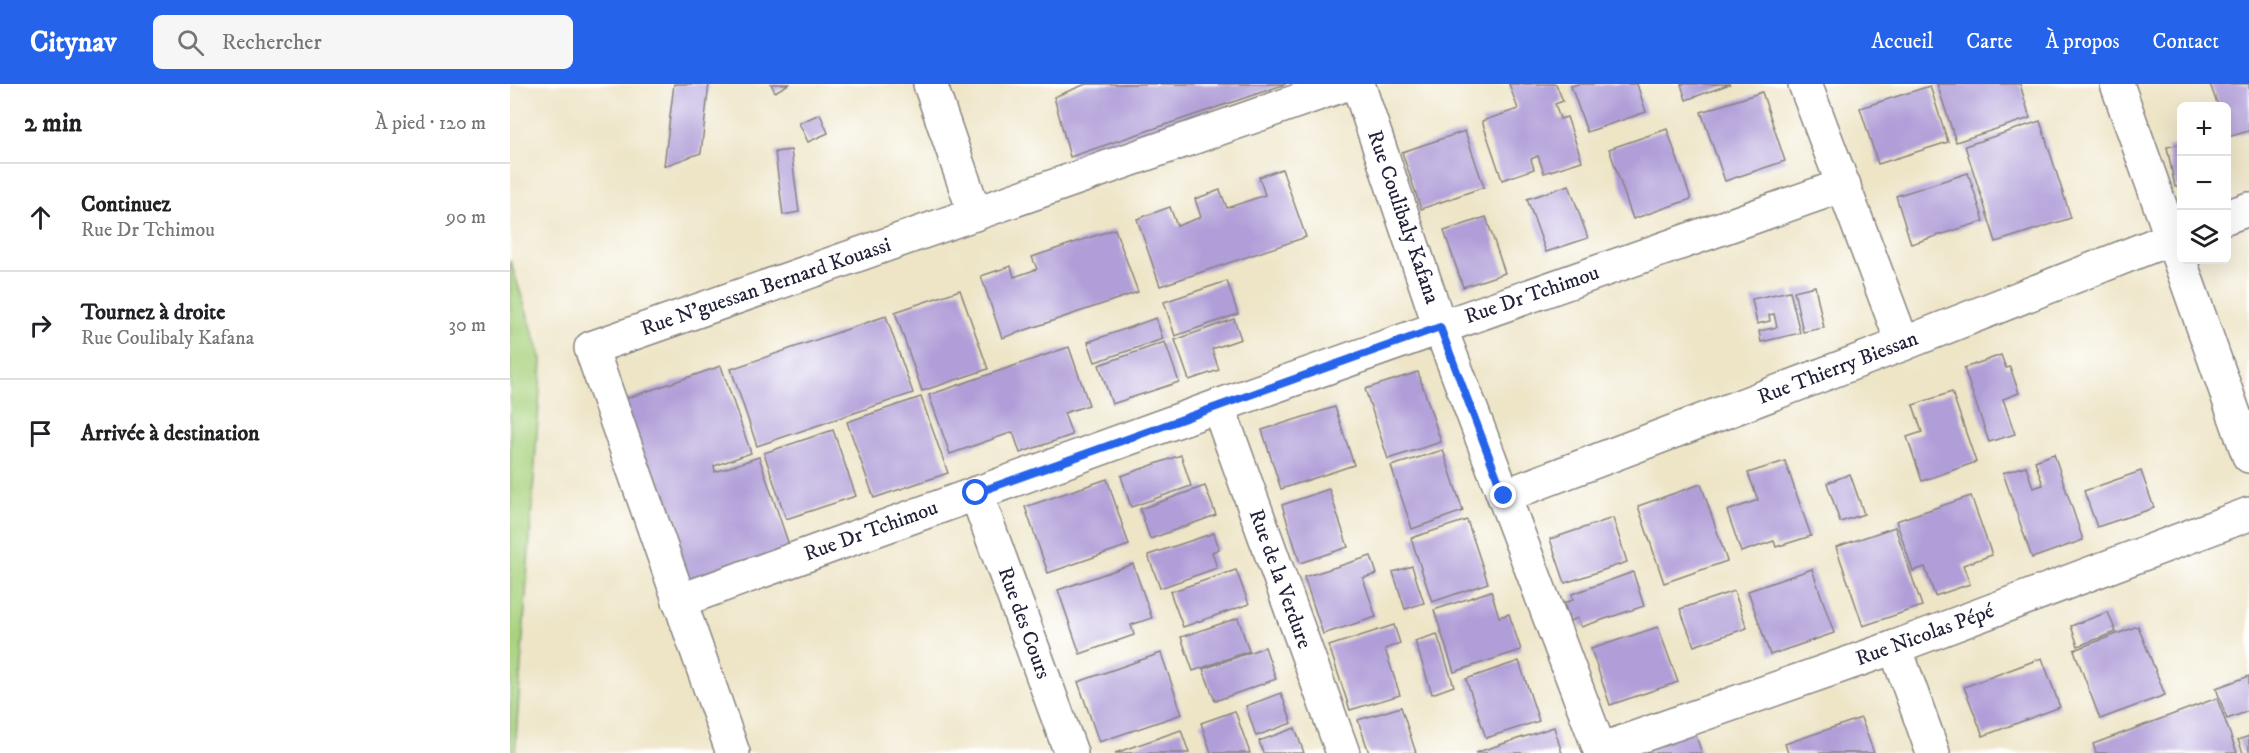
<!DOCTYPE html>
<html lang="fr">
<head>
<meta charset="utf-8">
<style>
  body { margin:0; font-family:"IM FELL DW Pica",serif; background:#f6f6f6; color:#202124 }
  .controls { position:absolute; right:18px; top:18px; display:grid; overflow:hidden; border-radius:9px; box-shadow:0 6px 24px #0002 }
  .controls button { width:54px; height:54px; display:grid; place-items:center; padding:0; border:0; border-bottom:2px solid #e0e0e0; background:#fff; color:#202124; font:30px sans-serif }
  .stop { position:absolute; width:18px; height:18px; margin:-14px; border:4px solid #2563eb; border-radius:50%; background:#fff }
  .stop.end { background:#2563eb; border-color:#fff; box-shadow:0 2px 6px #0008 }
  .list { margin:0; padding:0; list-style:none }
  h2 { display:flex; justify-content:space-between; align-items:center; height:78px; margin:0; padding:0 24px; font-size:26px }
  h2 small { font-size:20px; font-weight:400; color:#757577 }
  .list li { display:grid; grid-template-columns:39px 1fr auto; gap:18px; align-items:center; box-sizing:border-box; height:108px; padding:0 24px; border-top:2px solid #e0e0e0 }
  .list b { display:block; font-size:22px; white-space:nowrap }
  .list p { margin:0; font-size:20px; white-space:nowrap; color:#757577 }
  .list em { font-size:20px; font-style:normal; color:#757577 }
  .icon { flex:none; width:33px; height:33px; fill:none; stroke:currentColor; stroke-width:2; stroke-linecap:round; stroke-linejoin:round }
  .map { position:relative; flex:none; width:1739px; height:669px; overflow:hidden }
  header { display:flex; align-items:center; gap:36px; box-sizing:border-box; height:84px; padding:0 30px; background:#2563eb; color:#fff }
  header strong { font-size:28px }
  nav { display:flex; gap:33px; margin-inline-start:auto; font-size:21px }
  .search { width:420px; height:54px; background:#f6f6f6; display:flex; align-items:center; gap:15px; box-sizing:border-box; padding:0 21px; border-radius:9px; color:#757577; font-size:22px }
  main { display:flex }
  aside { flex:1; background:#fff }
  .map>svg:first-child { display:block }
</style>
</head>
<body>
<header>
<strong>Citynav</strong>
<div class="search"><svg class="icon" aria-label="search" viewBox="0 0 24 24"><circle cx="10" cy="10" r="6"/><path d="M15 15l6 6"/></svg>Rechercher</div>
<nav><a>Accueil</a><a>Carte</a><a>À propos</a><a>Contact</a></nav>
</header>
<main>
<aside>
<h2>2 min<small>À pied · 120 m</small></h2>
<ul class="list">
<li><svg class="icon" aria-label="ahead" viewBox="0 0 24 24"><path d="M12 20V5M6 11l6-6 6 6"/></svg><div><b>Continuez</b><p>Rue Dr Tchimou</p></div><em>90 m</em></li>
<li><svg class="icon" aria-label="right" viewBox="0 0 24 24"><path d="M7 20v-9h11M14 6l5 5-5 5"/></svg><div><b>Tournez à droite</b><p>Rue Coulibaly Kafana</p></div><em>30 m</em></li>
<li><svg class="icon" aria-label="arrive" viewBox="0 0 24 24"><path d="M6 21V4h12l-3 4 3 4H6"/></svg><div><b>Arrivée à destination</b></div></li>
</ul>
</aside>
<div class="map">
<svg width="1739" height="669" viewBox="0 0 1739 669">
  <rect width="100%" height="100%" fill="#fff"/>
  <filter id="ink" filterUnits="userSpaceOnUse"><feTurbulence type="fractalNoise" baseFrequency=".0167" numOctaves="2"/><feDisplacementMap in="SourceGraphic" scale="12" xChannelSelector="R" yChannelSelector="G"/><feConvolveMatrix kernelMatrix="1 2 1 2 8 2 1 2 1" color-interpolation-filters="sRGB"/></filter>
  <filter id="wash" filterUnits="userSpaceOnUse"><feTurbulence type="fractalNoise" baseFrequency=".008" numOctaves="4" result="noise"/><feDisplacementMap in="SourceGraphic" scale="24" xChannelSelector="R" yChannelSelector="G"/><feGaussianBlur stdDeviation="1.35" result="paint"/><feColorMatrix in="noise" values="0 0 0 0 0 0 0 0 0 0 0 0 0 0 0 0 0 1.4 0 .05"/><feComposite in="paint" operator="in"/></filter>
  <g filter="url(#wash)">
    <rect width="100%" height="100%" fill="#eee5c7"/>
    <path fill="#a8d27e" stroke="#657a5c" stroke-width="1.5" d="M 0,176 L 32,276 L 5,669 L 0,669 Z"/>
    <g id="blocks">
      <g fill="#b09ed8">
        <path d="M 164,0 L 199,0 L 191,69 L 154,82 Z"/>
        <path d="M 261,0 L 279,0 L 265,8 Z"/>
        <path d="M 576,0 L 776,0 L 560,73 L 544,13 Z"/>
        <path d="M 999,0 L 1046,0 L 1053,17 L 1045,20 L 1050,35 L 1057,33 L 1072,77 L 1034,89 L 1028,72 L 1021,75 L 1024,85 L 992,96 L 972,37 L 1008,25 Z"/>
        <path d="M 1068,0 L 1127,0 L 1136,28 L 1077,48 L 1061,2 Z"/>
        <path d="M 1171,0 L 1220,0 L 1176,16 Z"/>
        <path d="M 1427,0 L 1510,0 L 1520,34 L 1446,58 Z"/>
        <path d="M 1700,0 L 1739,0 L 1739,47 L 1718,53 L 1716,22 L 1708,22 Z"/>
        <path d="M 1420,2 L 1438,58 L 1368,80 L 1350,24 Z"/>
        <path d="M 1252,8 L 1275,77 L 1215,97 L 1191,28 Z"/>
        <path d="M 310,30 L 318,49 L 298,58 L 289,39 Z"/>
        <path d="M 1530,37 L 1561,134 L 1486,158 L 1455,62 Z"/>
        <path d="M 1157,45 L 1181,115 L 1123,135 L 1099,65 Z"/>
        <path d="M 955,47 L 974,103 L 911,125 L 892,68 Z"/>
        <path d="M 1672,60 L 1672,102 L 1665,103 L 1657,63 Z"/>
        <path d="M 281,66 L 289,128 L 273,131 L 265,68 Z"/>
        <path d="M 772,85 L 796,153 L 650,202 L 627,135 L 660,123 L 667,142 L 691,133 L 685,115 L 710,106 L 717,124 L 755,111 L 749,93 Z"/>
        <path d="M 1458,89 L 1474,137 L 1401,160 L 1386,112 Z"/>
        <path d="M 1059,101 L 1078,154 L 1036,168 L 1017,115 Z"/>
        <path d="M 976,133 L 995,189 L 953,203 L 934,147 Z"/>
        <path d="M 605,145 L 628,208 L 492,254 L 471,192 L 501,182 L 504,193 L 527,185 L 522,173 Z"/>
        <path d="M 717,197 L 728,230 L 665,252 L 654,218 Z"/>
        <path d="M 1305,202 L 1314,244 L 1293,248 L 1284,207 Z"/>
        <path d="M 450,206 L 478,285 L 412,307 L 385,228 Z"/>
        <path d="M 1280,207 L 1290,249 L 1251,258 L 1249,247 L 1267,243 L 1264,230 L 1259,231 L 1260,237 L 1247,240 L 1242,215 Z"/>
        <path d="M 376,232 L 403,309 L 247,362 L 221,285 Z"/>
        <path d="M 646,234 L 653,255 L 585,278 L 578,258 Z"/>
        <path d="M 724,235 L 731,255 L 702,265 L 709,286 L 679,296 L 665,256 Z"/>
        <path d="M 655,258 L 669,298 L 602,320 L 589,281 Z"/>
        <path d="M 559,263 L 579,321 L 554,329 L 562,351 L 510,369 L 503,348 L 440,370 L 419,311 Z"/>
        <path d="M 1491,271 L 1496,284 L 1500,283 L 1509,309 L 1493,315 L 1505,350 L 1479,358 L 1454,284 Z"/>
        <path d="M 211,282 L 241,369 L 204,382 L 205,388 L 249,373 L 281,467 L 176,503 L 112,316 Z"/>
        <path d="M 908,288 L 931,358 L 878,375 L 855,305 Z"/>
        <path d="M 1442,308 L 1466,378 L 1412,397 L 1397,353 L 1412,348 L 1403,321 Z"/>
        <path d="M 411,313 L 438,389 L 364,414 L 337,338 Z"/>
        <path d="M 825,323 L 844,381 L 771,405 L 752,346 Z"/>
        <path d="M 323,346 L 346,412 L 276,435 L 254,369 Z"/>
        <path d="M 933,366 L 953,427 L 902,445 L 881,382 Z"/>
        <path d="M 1544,370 L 1573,456 L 1522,474 L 1493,389 L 1516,382 L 1523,404 L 1533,401 L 1525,377 Z"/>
        <path d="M 671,371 L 681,402 L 621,423 L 611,392 Z"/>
        <path d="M 1275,377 L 1301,452 L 1266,463 L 1264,457 L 1231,468 L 1217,427 L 1248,416 L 1238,389 Z"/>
        <path d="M 1631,387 L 1644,424 L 1587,443 L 1574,407 Z"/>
        <path d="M 1340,390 L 1354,430 L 1330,438 L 1317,399 Z"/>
        <path d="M 597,395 L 619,461 L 538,489 L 515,423 Z"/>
        <path d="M 1191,400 L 1217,477 L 1154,499 L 1128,422 Z"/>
        <path d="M 695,402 L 706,431 L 640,455 L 630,425 Z"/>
        <path d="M 819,405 L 838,463 L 790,479 L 772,421 Z"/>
        <path d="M 1461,412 L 1482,471 L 1453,481 L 1460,500 L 1425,512 L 1415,483 L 1403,487 L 1386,437 Z"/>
        <path d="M 1103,434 L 1117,478 L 1055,499 L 1040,455 Z"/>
        <path d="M 957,436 L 978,499 L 922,518 L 901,454 Z"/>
        <path d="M 1385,443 L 1412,522 L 1353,542 L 1326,463 Z"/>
        <path d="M 704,449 L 709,465 L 702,468 L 707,484 L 650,504 L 638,471 Z"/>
        <path d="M 861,472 L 867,490 L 853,494 L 866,533 L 813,550 L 794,493 Z"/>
        <path d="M 623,480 L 642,534 L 621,541 L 624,551 L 570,570 L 548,506 Z"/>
        <path d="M 902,482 L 914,519 L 895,525 L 883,488 Z"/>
        <path d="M 1302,485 L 1324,549 L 1260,571 L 1238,507 Z"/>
        <path d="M 726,486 L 739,520 L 673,543 L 660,508 Z"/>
        <path d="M 1123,488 L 1134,522 L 1071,543 L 1068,534 L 1060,537 L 1054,519 L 1063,516 L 1062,510 Z"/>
        <path d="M 981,507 L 989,533 L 999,530 L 1011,566 L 944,588 L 924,526 Z"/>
        <path d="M 1224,507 L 1237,544 L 1184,562 L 1170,525 Z"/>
        <path d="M 1598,528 L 1606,548 L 1568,562 L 1561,542 Z"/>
        <path d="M 728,534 L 739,567 L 683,587 L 671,553 Z"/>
        <path d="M 884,541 L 890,559 L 875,565 L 890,611 L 840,626 L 819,562 Z"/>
        <path d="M 1628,542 L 1655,611 L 1590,635 L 1564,566 Z"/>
        <path d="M 1148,543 L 1168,598 L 1100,621 L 1081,565 Z"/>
        <path d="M 927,550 L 944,602 L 922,610 L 905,557 Z"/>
        <path d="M 755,563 L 766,595 L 705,617 L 693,585 Z"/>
        <path d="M 651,569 L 672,630 L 589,658 L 568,598 Z"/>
        <path d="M 1532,574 L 1550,623 L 1473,652 L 1454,603 Z"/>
        <path d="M 1009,577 L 1029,637 L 976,654 L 956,595 Z"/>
        <path d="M 1739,592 L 1739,627 L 1717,635 L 1706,604 Z"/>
        <path d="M 771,609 L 782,639 L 746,652 L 736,622 Z"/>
        <path d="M 1707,614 L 1727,669 L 1586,669 L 1583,660 Z"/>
        <path d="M 891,623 L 906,669 L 859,669 L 848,636 Z"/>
        <path d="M 725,627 L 740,669 L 701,669 L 691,639 Z"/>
        <path d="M 1351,634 L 1364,669 L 1278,669 L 1275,660 Z"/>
        <path d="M 1044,643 L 1052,669 L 965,669 Z"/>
        <path d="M 785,644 L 794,669 L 753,669 L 749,657 Z"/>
        <path d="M 1183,644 L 1192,669 L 1135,669 L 1133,662 Z"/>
        <path d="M 671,646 L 679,669 L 605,669 Z"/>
        <path d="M 1739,652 L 1739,669 L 1733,669 L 1728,656 Z"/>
      </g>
    </g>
  </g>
  <g filter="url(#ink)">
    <use href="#blocks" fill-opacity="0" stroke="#888481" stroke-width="1.5"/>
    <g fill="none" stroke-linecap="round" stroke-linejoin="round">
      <g stroke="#888481" stroke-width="36">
        <g id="minor">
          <path d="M 420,0 L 465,130"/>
          <path d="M 848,0 L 930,243 L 1091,669"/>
          <path d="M 1295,0 L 1393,260"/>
          <path d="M 1607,0 L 1739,372"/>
          <path d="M 1716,133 L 1739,125"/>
          <path d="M 708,322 L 833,669"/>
          <path d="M 466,409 L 561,669"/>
          <path d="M 994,412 L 1393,260 L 1672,150"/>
          <path d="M 169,517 L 708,322 L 1334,101"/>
          <path d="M 1385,563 L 1423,669"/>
          <path d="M 1090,666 L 1385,563 L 1739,430"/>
          <path d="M 223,669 L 81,264 L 836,0"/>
        </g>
      </g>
      <use href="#minor" stroke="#fff" stroke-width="33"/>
    </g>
  </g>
  <g fill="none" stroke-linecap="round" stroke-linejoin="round" filter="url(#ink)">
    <path stroke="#2563eb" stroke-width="8" d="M 466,409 L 930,243 L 994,412"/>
  </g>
  <g text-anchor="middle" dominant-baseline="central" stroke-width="4.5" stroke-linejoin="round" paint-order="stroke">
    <g font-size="21" fill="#22223b" stroke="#fff">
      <text transform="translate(893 133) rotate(71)">Rue Coulibaly Kafana</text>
      <text transform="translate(256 203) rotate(-19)">Rue N'guessan Bernard Kouassi</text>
      <text transform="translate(1022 211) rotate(-19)">Rue Dr Tchimou</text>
      <text transform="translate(1328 284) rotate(-21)">Rue Thierry Biessan</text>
      <text transform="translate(361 447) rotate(-20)">Rue Dr Tchimou</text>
      <text transform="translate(770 495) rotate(70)">Rue de la Verdure</text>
      <text transform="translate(514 539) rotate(70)">Rue des Cours</text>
      <text transform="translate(1415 551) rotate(-20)">Rue Nicolas Pépé</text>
    </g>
  </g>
</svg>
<div class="controls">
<button>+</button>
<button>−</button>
<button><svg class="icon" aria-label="layers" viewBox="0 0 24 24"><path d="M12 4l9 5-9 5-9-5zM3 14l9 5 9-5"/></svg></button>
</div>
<div class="stop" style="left:466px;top:409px"></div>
<div class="stop end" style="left:994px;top:412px"></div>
</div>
</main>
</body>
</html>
